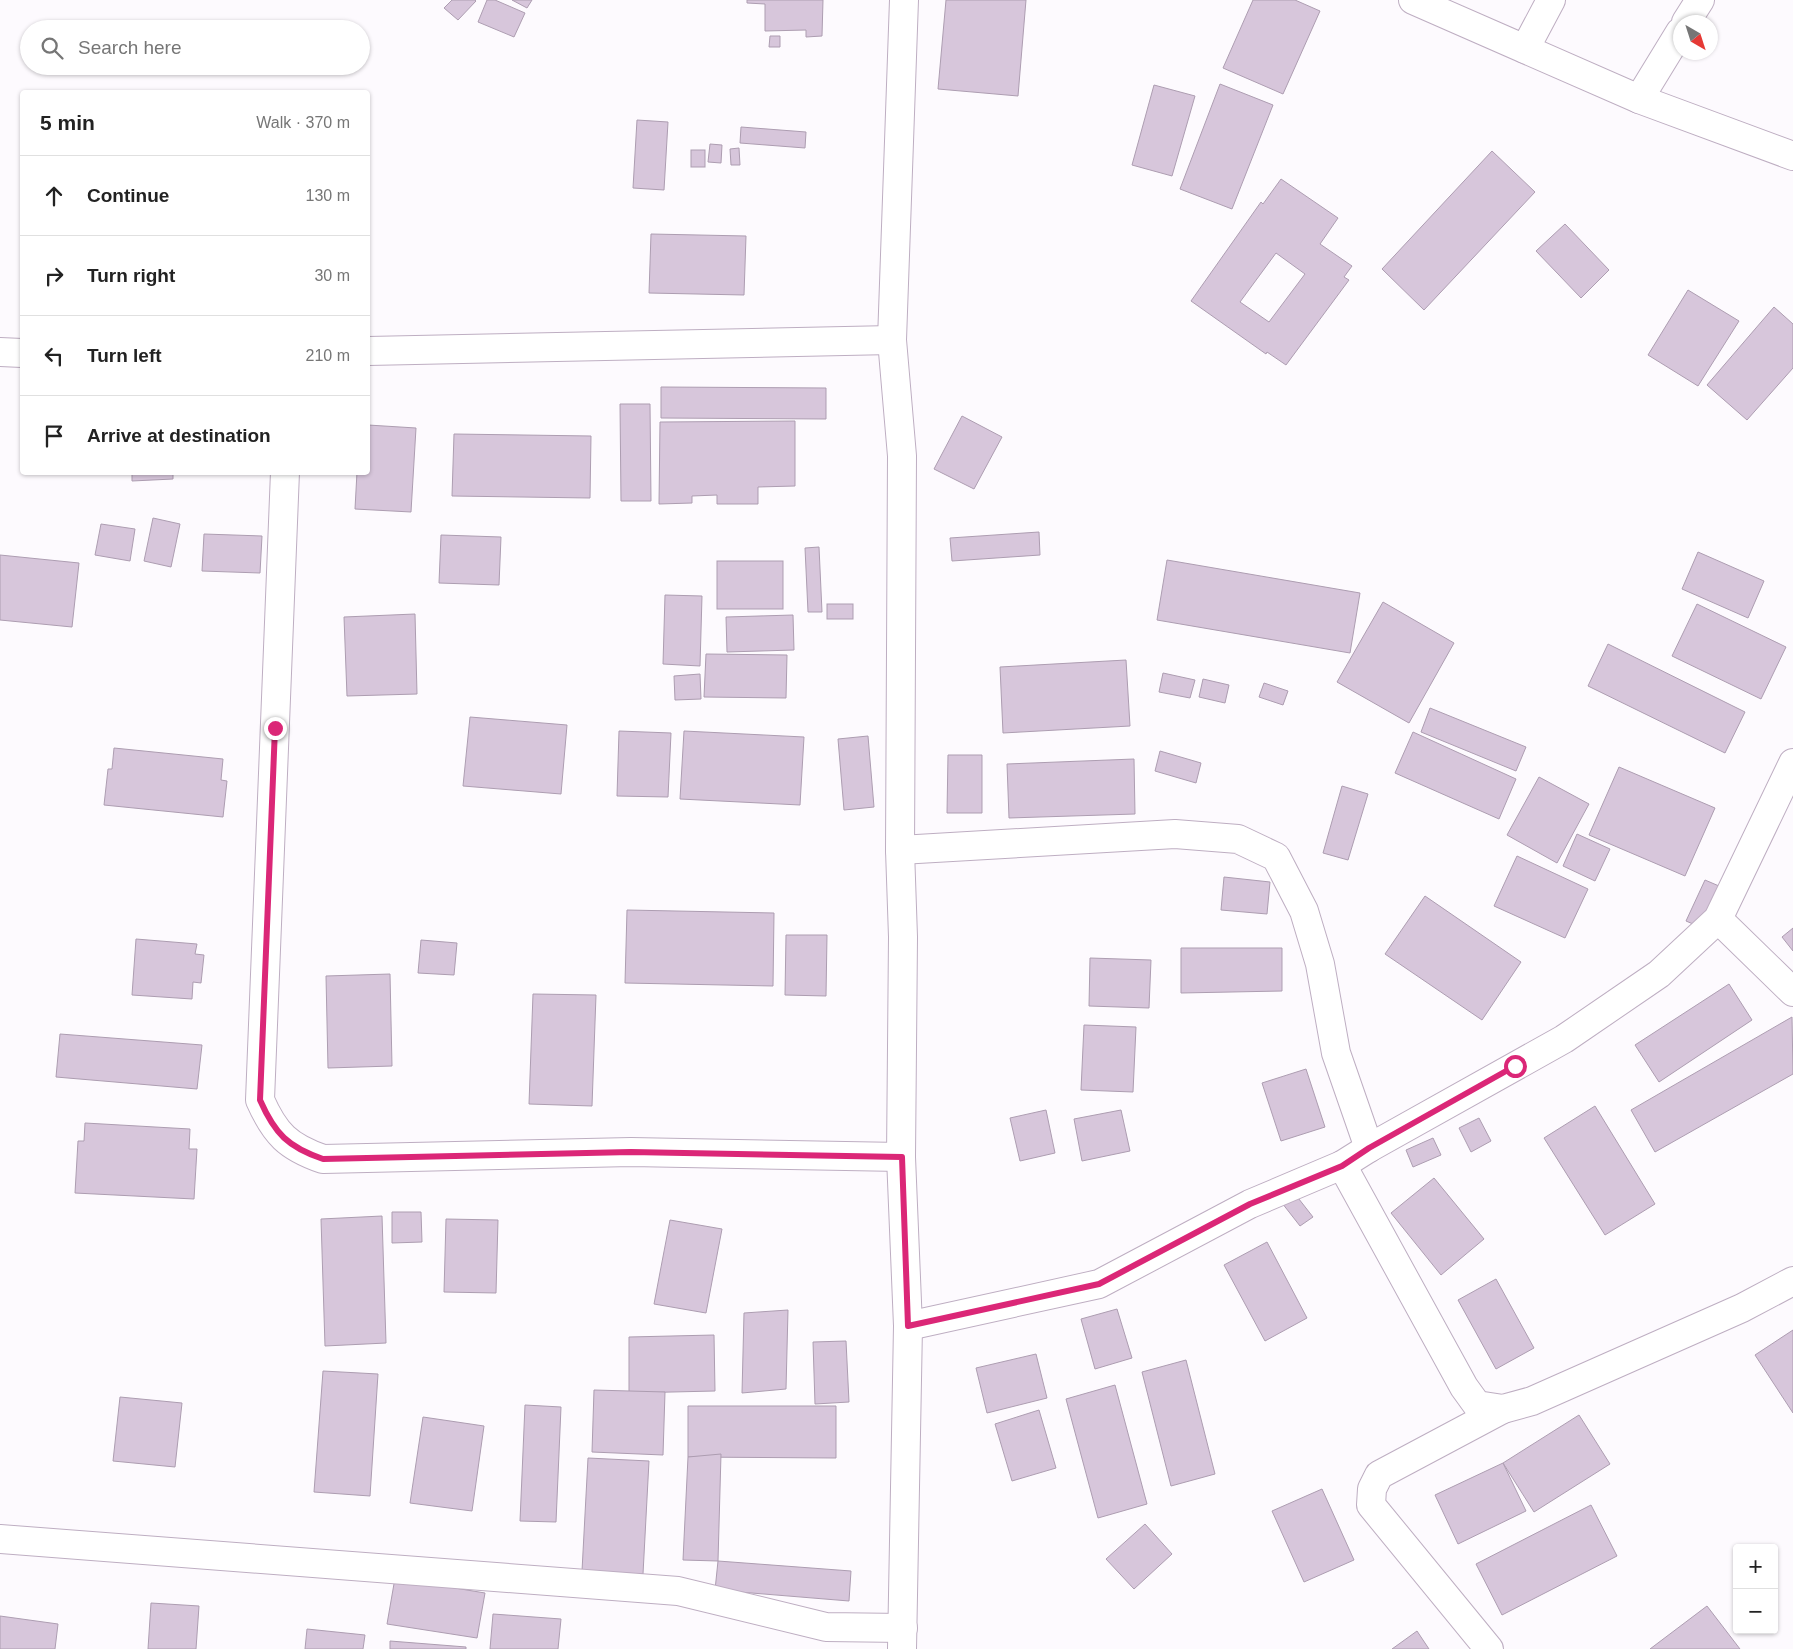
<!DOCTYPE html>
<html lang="en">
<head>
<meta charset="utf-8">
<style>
  body { margin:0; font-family:Helvetica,sans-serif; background:#f2f2f2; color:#222 }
  .controls { position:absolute; right:15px; bottom:15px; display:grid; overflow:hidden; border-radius:5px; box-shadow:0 1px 4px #0004 }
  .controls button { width:45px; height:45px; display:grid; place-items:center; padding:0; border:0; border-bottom:1px solid #e0e0e0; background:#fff; color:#222; font:25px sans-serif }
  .compass { position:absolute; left:1673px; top:15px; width:45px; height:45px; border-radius:50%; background:#fff; box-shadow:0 1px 4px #0004; rotate:141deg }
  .stop { position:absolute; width:15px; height:15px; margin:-11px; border:4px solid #db2777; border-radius:50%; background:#fff }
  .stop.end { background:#db2777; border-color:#fff; box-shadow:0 1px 5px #0008 }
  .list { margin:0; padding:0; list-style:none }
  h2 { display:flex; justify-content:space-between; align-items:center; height:65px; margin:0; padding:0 20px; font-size:21px }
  h2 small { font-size:16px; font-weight:400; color:#767676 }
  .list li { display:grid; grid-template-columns:32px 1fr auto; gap:15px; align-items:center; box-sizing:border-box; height:80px; padding:0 20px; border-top:1px solid #e0e0e0 }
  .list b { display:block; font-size:19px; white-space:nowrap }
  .list em { font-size:16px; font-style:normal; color:#767676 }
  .icon { flex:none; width:28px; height:28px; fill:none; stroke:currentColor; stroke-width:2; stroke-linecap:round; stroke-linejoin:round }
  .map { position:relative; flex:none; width:1793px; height:1649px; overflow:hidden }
  .search { position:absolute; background:#fff; box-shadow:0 1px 4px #0004; left:20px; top:20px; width:350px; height:55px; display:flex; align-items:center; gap:12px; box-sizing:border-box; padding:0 18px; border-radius:28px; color:#767676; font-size:19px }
  .panel { position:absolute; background:#fff; box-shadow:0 1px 4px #0004; left:20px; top:90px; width:350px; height:385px; border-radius:5px }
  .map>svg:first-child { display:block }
</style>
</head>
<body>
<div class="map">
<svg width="1793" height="1649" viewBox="0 0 1793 1649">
  <rect width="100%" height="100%" fill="#fdfafe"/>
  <g fill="#d7c6db" stroke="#ad9db1" fill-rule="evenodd">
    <path d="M 452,0 L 475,0 L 476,1 L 458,20 L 444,8 Z"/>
    <path d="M 487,0 L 495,0 L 525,13 L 514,37 L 478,22 Z"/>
    <path d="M 512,0 L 532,0 L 527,8 Z"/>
    <path d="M 747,0 L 823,0 L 822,36 L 806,37 L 806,30 L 765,31 L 765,4 L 747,3 Z"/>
    <path d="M 946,0 L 1026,0 L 1018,96 L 938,89 Z"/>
    <path d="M 1253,0 L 1295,0 L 1320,11 L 1283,94 L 1223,68 Z"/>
    <path d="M 770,36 L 780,36 L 780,47 L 769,47 Z"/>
    <path d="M 1220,84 L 1273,105 L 1232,209 L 1180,189 Z"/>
    <path d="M 1154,85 L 1195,96 L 1172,176 L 1132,165 Z"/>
    <path d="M 637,120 L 668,122 L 664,190 L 633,188 Z"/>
    <path d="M 741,127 L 806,132 L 805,148 L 740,143 Z"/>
    <path d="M 710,144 L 722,145 L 721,163 L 708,162 Z"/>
    <path d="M 739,148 L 740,165 L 731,165 L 730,149 Z"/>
    <rect x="691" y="150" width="14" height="17"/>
    <path d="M 1492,151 L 1535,192 L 1424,310 L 1382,269 Z"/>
    <path d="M 1281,179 L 1338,218 L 1320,244 L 1352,266 L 1344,277 L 1349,280 L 1286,365 L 1267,352 L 1266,354 L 1191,301 L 1261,202 L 1263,204 ZM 1276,253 L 1305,274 L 1269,322 L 1240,302 Z"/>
    <path d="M 1565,224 L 1609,270 L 1581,298 L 1536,251 Z"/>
    <path d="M 651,234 L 746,236 L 744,295 L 649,293 Z"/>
    <path d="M 1688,290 L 1739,321 L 1698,386 L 1648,355 Z"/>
    <path d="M 1774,307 L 1793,324 L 1793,368 L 1747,420 L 1707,385 Z"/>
    <path d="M 661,387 L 826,388 L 826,419 L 661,418 Z"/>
    <path d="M 620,404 L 650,404 L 651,501 L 621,501 Z"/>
    <path d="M 962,416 L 1002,437 L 974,489 L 934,469 Z"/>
    <path d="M 795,421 L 795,486 L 758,487 L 758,504 L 717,504 L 717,495 L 692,496 L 692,503 L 659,504 L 660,422 Z"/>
    <path d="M 368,425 L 416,428 L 411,512 L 355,509 L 357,472 L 368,472 Z"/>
    <path d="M 454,434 L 591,436 L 590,498 L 452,496 Z"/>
    <path d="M 132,472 L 173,472 L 173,479 L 132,481 Z"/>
    <path d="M 153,518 L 180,524 L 171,567 L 144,561 Z"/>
    <path d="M 101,524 L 135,529 L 130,561 L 95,555 Z"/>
    <path d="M 1039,532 L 1040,555 L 952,561 L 950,538 Z"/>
    <path d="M 204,534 L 262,536 L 260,573 L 202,571 Z"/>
    <path d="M 441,535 L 501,537 L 499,585 L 439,583 Z"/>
    <path d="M 819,547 L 822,612 L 808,612 L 805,548 Z"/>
    <path d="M 1698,552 L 1764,581 L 1748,618 L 1682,589 Z"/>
    <path d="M 0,555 L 79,563 L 72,627 L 0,620 Z"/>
    <path d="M 1167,560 L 1360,593 L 1350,653 L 1157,620 Z"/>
    <rect x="717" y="561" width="66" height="48"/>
    <path d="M 665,595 L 702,596 L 700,666 L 663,664 Z"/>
    <path d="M 1383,602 L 1454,643 L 1409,723 L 1337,682 Z"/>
    <rect x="827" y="604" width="26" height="15"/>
    <path d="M 1697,604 L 1786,647 L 1761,699 L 1672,656 Z"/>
    <path d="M 415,614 L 417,694 L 347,696 L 344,617 Z"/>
    <path d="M 793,615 L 794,650 L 727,652 L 726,617 Z"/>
    <path d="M 1608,644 L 1745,712 L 1725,753 L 1588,686 Z"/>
    <path d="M 706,654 L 787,655 L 786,698 L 704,697 Z"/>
    <path d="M 1126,660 L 1130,726 L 1003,733 L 1000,667 Z"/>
    <path d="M 1163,673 L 1195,680 L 1190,698 L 1159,692 Z"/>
    <path d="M 700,674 L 701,699 L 675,700 L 674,676 Z"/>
    <path d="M 1203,679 L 1229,685 L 1225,703 L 1199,697 Z"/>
    <path d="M 1264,683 L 1288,691 L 1283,705 L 1259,697 Z"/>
    <path d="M 1430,708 L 1526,747 L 1516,771 L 1421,732 Z"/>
    <path d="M 470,717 L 567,725 L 561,794 L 463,786 Z"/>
    <path d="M 619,731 L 671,733 L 668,797 L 617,796 Z"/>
    <path d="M 684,731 L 804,737 L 800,805 L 680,799 Z"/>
    <path d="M 1413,732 L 1516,779 L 1499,819 L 1395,773 Z"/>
    <path d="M 868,736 L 874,807 L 844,810 L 838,739 Z"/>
    <path d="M 114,748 L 223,759 L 221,780 L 227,781 L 223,817 L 104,805 L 108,769 L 112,769 Z"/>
    <path d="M 1160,751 L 1201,763 L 1196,783 L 1155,771 Z"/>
    <path d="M 948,755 L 982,755 L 982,813 L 947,813 Z"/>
    <path d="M 1134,759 L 1135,814 L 1009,818 L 1007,764 Z"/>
    <path d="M 1619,767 L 1715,808 L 1685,876 L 1589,835 Z"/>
    <path d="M 1539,777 L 1589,804 L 1557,863 L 1507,835 Z"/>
    <path d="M 1342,786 L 1368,794 L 1348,860 L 1323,853 Z"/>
    <path d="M 1577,834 L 1610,849 L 1595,881 L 1563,866 Z"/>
    <path d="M 1517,856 L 1588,889 L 1565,938 L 1494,906 Z"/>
    <path d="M 1224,877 L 1270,882 L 1267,914 L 1221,910 Z"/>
    <path d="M 1705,880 L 1719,886 L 1700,927 L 1686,921 Z"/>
    <path d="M 1425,896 L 1521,962 L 1482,1020 L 1385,954 Z"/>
    <path d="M 627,910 L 774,913 L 773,986 L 625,983 Z"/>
    <path d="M 1793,928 L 1793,951 L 1782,937 Z"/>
    <path d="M 786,935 L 827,935 L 826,996 L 785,995 Z"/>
    <path d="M 136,939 L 197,944 L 195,954 L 204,955 L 201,983 L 193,982 L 192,999 L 132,995 Z"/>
    <path d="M 421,940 L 457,943 L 454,975 L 418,973 Z"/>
    <path d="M 1181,948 L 1282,948 L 1282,991 L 1181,993 Z"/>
    <path d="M 1090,958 L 1151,960 L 1149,1008 L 1089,1006 Z"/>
    <path d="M 390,974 L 392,1066 L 328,1068 L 326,976 Z"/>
    <path d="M 1729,984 L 1752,1020 L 1659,1082 L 1635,1045 Z"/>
    <path d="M 533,994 L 596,995 L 592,1106 L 529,1104 Z"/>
    <path d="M 1792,1017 L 1793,1074 L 1655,1152 L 1631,1110 Z"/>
    <path d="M 1084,1025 L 1136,1027 L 1133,1092 L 1081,1090 Z"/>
    <path d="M 60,1034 L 202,1045 L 197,1089 L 56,1077 Z"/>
    <path d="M 1306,1069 L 1325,1127 L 1281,1141 L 1262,1083 Z"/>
    <path d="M 1595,1106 L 1655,1204 L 1605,1235 L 1544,1138 Z"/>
    <path d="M 1046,1110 L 1055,1153 L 1020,1161 L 1010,1118 Z"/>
    <path d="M 1121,1110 L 1130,1151 L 1082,1161 L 1074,1119 Z"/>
    <path d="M 1479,1118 L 1491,1141 L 1471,1152 L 1459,1128 Z"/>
    <path d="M 85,1123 L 190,1129 L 189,1149 L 197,1149 L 194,1199 L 75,1193 L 78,1141 L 84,1141 Z"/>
    <path d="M 1433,1138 L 1441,1155 L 1413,1167 L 1406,1150 Z"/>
    <path d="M 1434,1178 L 1484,1239 L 1441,1275 L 1391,1213 Z"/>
    <path d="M 1295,1194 L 1313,1217 L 1300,1226 L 1282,1203 Z"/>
    <path d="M 392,1212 L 421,1212 L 422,1242 L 392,1243 Z"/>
    <path d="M 382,1216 L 386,1343 L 325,1346 L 321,1219 Z"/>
    <path d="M 446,1219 L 498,1220 L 496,1293 L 444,1292 Z"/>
    <path d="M 670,1220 L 722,1229 L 706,1313 L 654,1304 Z"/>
    <path d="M 1267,1242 L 1307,1318 L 1265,1341 L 1224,1265 Z"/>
    <path d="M 1496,1279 L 1534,1348 L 1496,1369 L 1458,1300 Z"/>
    <path d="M 1117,1309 L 1132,1358 L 1095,1369 L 1081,1319 Z"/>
    <path d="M 788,1310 L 786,1389 L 742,1393 L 744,1313 Z"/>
    <path d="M 1793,1330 L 1793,1413 L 1755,1355 Z"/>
    <path d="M 714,1335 L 715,1391 L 629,1393 L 629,1337 Z"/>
    <path d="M 846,1341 L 849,1402 L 815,1404 L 813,1342 Z"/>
    <path d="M 1036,1354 L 1047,1398 L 987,1413 L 976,1368 Z"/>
    <path d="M 1186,1360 L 1215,1474 L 1171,1486 L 1142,1372 Z"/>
    <path d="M 323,1371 L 378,1374 L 370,1496 L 314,1492 Z"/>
    <path d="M 1115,1385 L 1147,1504 L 1098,1518 L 1066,1399 Z"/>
    <path d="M 594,1390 L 665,1392 L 663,1455 L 592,1452 Z"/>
    <path d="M 120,1397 L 182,1403 L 175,1467 L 113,1461 Z"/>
    <path d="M 525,1405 L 561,1407 L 556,1522 L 520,1521 Z"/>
    <path d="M 688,1406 L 836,1406 L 836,1458 L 688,1457 Z"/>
    <path d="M 1039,1410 L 1056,1468 L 1012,1481 L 995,1424 Z"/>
    <path d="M 1579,1415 L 1610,1464 L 1534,1512 L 1503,1463 Z"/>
    <path d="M 423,1417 L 484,1426 L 472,1511 L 410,1503 Z"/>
    <path d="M 721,1454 L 718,1561 L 683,1560 L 688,1457 Z"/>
    <path d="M 588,1458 L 649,1461 L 643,1574 L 582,1571 Z"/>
    <path d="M 1503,1463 L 1526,1511 L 1458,1544 L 1435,1495 Z"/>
    <path d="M 1322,1489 L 1354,1560 L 1304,1582 L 1272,1511 Z"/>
    <path d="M 1591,1505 L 1617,1556 L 1502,1615 L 1476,1564 Z"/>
    <path d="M 1145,1524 L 1172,1554 L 1134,1589 L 1106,1559 Z"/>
    <path d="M 718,1561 L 851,1571 L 849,1601 L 715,1590 Z"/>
    <path d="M 395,1578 L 485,1593 L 477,1638 L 387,1624 Z"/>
    <path d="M 151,1603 L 199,1606 L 196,1649 L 148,1649 Z"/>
    <path d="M 1707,1606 L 1740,1649 L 1650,1649 Z"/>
    <path d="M 493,1614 L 561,1619 L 558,1649 L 490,1649 Z"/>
    <path d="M 0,1616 L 58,1624 L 55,1649 L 0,1649 Z"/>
    <path d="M 307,1629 L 365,1635 L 363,1649 L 305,1649 Z"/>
    <path d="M 1417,1631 L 1429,1649 L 1392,1649 Z"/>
    <path d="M 390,1641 L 466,1647 L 466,1649 L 390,1649 Z"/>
  </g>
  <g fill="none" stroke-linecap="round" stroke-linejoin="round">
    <g stroke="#beaec2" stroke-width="30">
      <g id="minor">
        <path d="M 1413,0 L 1639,99 L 1793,156"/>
        <path d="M 1686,22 L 1700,0"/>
        <path d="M 1525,49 L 1551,0"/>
        <path d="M 1639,99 L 1680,32"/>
        <path d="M 368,351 L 892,340"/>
        <path d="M 0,352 L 22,353"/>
        <path d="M 285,472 L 260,1100 C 275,1134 288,1147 323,1159 L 631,1152 L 901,1157"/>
        <path d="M 900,850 L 1175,834 L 1238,839 L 1276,857 L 1304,911 L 1320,964 L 1336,1053 L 1369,1148"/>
        <path d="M 1718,919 L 1793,992"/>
        <path d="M 1342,1165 L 1464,1387 L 1477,1405 L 1503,1409 L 1532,1401 L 1742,1308 L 1793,1281"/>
        <path d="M 908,1326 L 1099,1284 L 1250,1204 L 1342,1165 L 1369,1148 L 1564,1039 L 1659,974 L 1718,919 L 1793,763"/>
        <path d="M 0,1539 L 678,1591 L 826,1627 L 903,1628"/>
        <path d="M 902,1649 L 908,1326 L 901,1157 L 903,937 L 900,850 L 902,456 L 892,340 L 904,0"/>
        <path d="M 1489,1649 L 1371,1505 L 1372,1489 L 1379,1475 L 1503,1409"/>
      </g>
    </g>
    <use href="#minor" stroke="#fff" stroke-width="28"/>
  </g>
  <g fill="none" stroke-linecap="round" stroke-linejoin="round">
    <path stroke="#db2777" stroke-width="6" d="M 275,728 L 260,1100 C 275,1134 288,1147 323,1159 L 631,1152 L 902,1157 L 908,1326 L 1099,1284 L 1250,1204 L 1342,1166 L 1369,1148 L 1515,1066"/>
  </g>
</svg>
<div class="controls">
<button>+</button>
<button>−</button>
</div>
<svg class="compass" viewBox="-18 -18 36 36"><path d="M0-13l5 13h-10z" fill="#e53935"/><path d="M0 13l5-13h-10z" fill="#767676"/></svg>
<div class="stop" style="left:1515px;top:1066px"></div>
<div class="stop end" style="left:275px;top:728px"></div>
<div class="search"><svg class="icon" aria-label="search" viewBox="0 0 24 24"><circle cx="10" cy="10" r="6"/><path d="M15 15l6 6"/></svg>Search here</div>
<section class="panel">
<h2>5 min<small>Walk · 370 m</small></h2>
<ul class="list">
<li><svg class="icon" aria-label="ahead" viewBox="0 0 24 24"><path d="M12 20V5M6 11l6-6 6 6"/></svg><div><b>Continue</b></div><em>130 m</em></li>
<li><svg class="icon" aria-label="right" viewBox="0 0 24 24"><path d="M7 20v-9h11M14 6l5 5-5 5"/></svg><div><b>Turn right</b></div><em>30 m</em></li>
<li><svg class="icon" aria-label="left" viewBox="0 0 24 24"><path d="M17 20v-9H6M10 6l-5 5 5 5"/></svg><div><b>Turn left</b></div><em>210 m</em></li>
<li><svg class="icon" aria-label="arrive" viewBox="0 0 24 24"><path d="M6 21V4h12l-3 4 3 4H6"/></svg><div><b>Arrive at destination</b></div></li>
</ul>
</section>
</div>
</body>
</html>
